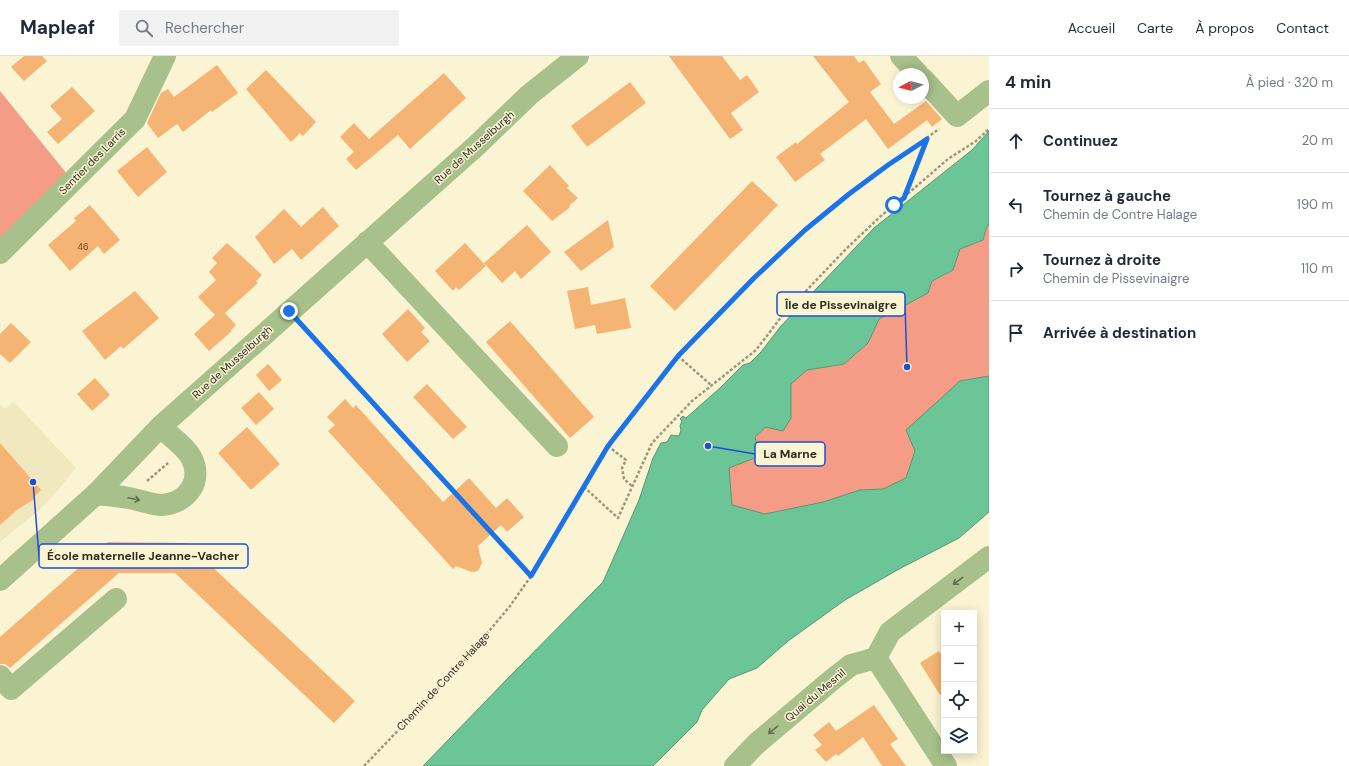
<!DOCTYPE html>
<html lang="fr">
<head>
<meta charset="utf-8">
<style>
  body { margin:0; font-family:"DM Sans",sans-serif; background:#f2f2f3; color:#1f2937 }
  .controls { position:absolute; right:12px; bottom:12px; display:grid; overflow:hidden; border-radius:0px; box-shadow:0 2px 10px #0003 }
  .controls button { width:36px; height:36px; display:grid; place-items:center; padding:0; border:0; border-bottom:1px solid #e0e1e3; background:#fff; color:#1f2937; font:20px sans-serif }
  .compass { position:absolute; left:893px; top:12px; width:36px; height:36px; border-radius:50%; background:#fff; box-shadow:0 2px 10px #0003; rotate:263deg }
  .stop { position:absolute; width:12px; height:12px; margin:-9px; border:3px solid #1a73e8; border-radius:50%; background:#fff }
  .stop.end { background:#1a73e8; border-color:#fff; box-shadow:0 1px 4px #0008 }
  .list { margin:0; padding:0; list-style:none }
  h2 { display:flex; justify-content:space-between; align-items:center; height:52px; margin:0; padding:0 16px; font-size:17px }
  h2 small { font-size:13px; font-weight:400; color:#747a83 }
  .list li { display:grid; grid-template-columns:26px 1fr auto; gap:12px; align-items:center; box-sizing:border-box; height:64px; padding:0 16px; border-top:1px solid #e0e1e3 }
  .list b { display:block; font-size:15px; white-space:nowrap }
  .list p { margin:0; font-size:13px; white-space:nowrap; color:#747a83 }
  .list em { font-size:13px; font-style:normal; color:#747a83 }
  .icon { flex:none; width:22px; height:22px; fill:none; stroke:currentColor; stroke-width:2; stroke-linecap:round; stroke-linejoin:round }
  .map { position:relative; flex:none; width:989px; height:710px; overflow:hidden }
  header { display:flex; align-items:center; gap:24px; box-sizing:border-box; height:56px; padding:0 20px; background:#fff; border-bottom:1px solid #e0e1e3 }
  header strong { font-size:19px }
  nav { display:flex; gap:22px; margin-inline-start:auto; font-size:14px }
  .search { width:280px; height:36px; background:#f2f2f3; display:flex; align-items:center; gap:10px; box-sizing:border-box; padding:0 14px; border-radius:0px; color:#747a83; font-size:15px }
  main { display:flex }
  aside { flex:1; background:#fff }
  .map>svg:first-child { display:block }
</style>
</head>
<body>
<header>
<strong>Mapleaf</strong>
<div class="search"><svg class="icon" aria-label="search" viewBox="0 0 24 24"><circle cx="10" cy="10" r="6"/><path d="M15 15l6 6"/></svg>Rechercher</div>
<nav><a>Accueil</a><a>Carte</a><a>À propos</a><a>Contact</a></nav>
</header>
<main>
<div class="map">
<svg width="989" height="710" viewBox="0 0 989 710">
  <rect width="100%" height="100%" fill="#fbf4d3"/>
  <path fill="#f1e8c0" d="M 14,346 L 76,412 L 54,439 L 38,455 L 0,486 L 0,348 L 5,353 Z"/>
  <g fill="#f49c86">
    <path d="M 0,35 L 67,118 L 0,184 Z"/>
    <path d="M 989,169 L 989,320 L 960,325 L 915,395 L 906,422 L 883,433 L 860,434 L 823,446 L 765,458 L 732,450 L 729,412 L 759,400 L 755,381 L 766,371 L 791,362 L 791,328 L 807,314 L 844,308 L 868,287 L 879,263 L 928,237 L 932,225 L 953,214 L 960,193 L 983,184 L 987,170 Z"/>
  </g>
  <path fill="#6bc596" stroke="#599772" d="M 989,75 L 989,169 L 987,170 L 983,184 L 960,193 L 953,214 L 932,225 L 928,237 L 879,263 L 868,287 L 844,308 L 807,314 L 791,328 L 791,362 L 783,375 L 766,371 L 755,381 L 760,400 L 729,412 L 732,449 L 765,458 L 823,446 L 860,434 L 883,433 L 906,422 L 915,395 L 906,374 L 960,325 L 989,320 L 989,456 L 959,482 L 899,513 L 845,544 L 788,585 L 757,612 L 729,623 L 702,654 L 697,666 L 653,710 L 423,710 L 513,617 L 603,526 L 639,444 L 653,402 L 661,387 L 667,386 L 671,379 L 679,380 L 681,374 L 680,370 L 682,365 L 680,363 L 683,360 L 686,362 L 720,332 L 743,309 L 750,307 L 761,296 L 781,270 L 874,172 L 972,94 Z"/>
  <g fill="#f5b473">
    <path d="M 24,0 L 42,0 L 47,5 L 24,25 L 11,11 Z"/>
    <path d="M 669,0 L 722,0 L 740,24 L 747,19 L 759,36 L 731,57 L 743,74 L 730,83 Z"/>
    <path d="M 813,0 L 854,0 L 859,7 L 864,4 L 881,28 L 870,36 L 894,68 L 926,45 L 942,63 L 932,71 L 927,64 L 888,93 L 866,63 L 820,98 L 825,104 L 795,126 L 776,101 L 796,86 L 797,88 L 849,46 Z"/>
    <path d="M 217,9 L 238,37 L 212,56 L 211,54 L 183,76 L 177,68 L 158,82 L 147,67 L 161,37 L 168,33 L 174,41 Z"/>
    <path d="M 266,14 L 316,66 L 303,80 L 300,77 L 291,86 L 246,33 Z"/>
    <path d="M 444,17 L 466,42 L 410,93 L 398,79 L 356,114 L 346,103 L 354,96 L 340,81 L 354,67 L 369,83 Z"/>
    <path d="M 630,26 L 646,47 L 587,91 L 571,70 Z"/>
    <path d="M 72,31 L 95,55 L 58,88 L 47,76 L 62,63 L 50,50 Z"/>
    <path d="M 147,91 L 167,116 L 138,141 L 117,115 Z"/>
    <path d="M 550,109 L 569,130 L 567,132 L 578,142 L 570,149 L 569,152 L 552,165 L 523,135 Z"/>
    <path d="M 752,125 L 778,149 L 675,255 L 650,230 Z"/>
    <path d="M 90,149 L 120,184 L 104,198 L 98,190 L 70,215 L 48,189 L 76,165 L 74,162 Z"/>
    <path d="M 323,151 L 339,170 L 301,204 L 292,193 L 274,208 L 255,181 L 284,153 L 301,171 Z"/>
    <path d="M 608,164 L 614,191 L 581,215 L 564,196 Z"/>
    <path d="M 527,169 L 551,196 L 521,223 L 515,215 L 502,227 L 484,207 Z"/>
    <path d="M 227,187 L 262,219 L 256,225 L 258,227 L 225,257 L 236,269 L 231,274 L 232,275 L 209,295 L 194,278 L 215,259 L 198,241 L 216,224 L 209,216 L 217,207 L 212,202 Z"/>
    <path d="M 465,187 L 486,210 L 459,234 L 456,231 L 453,235 L 435,215 Z"/>
    <path d="M 588,231 L 591,249 L 625,242 L 631,272 L 597,278 L 595,269 L 575,273 L 567,235 Z"/>
    <path d="M 135,235 L 159,262 L 123,293 L 121,290 L 105,304 L 82,275 Z"/>
    <path d="M 408,253 L 425,272 L 421,276 L 430,285 L 407,306 L 382,278 Z"/>
    <path d="M 510,265 L 594,361 L 570,382 L 486,286 Z"/>
    <path d="M 11,267 L 31,286 L 10,307 L 0,298 L 0,278 Z"/>
    <path d="M 268,308 L 282,324 L 269,335 L 256,319 Z"/>
    <path d="M 95,322 L 110,339 L 92,355 L 77,338 Z"/>
    <path d="M 427,328 L 467,371 L 453,383 L 413,341 Z"/>
    <path d="M 259,336 L 274,353 L 256,369 L 241,352 Z"/>
    <path d="M 345,343 L 353,352 L 356,349 L 443,446 L 469,422 L 496,452 L 507,442 L 524,461 L 507,476 L 501,469 L 478,490 L 482,507 L 478,515 L 472,516 L 456,510 L 453,513 L 328,375 L 335,369 L 327,361 Z"/>
    <path d="M 247,371 L 280,408 L 251,434 L 218,397 Z"/>
    <path d="M 0,387 L 41,434 L 33,442 L 34,443 L 17,454 L 0,469 Z"/>
    <path d="M 108,486 L 187,487 L 355,645 L 334,667 L 175,517 L 119,517 L 10,612 L 5,608 L 0,608 L 0,581 Z"/>
    <path d="M 939,595 L 944,603 L 944,636 L 940,639 L 920,607 Z"/>
    <path d="M 874,649 L 898,683 L 890,688 L 906,710 L 882,710 L 863,681 L 838,700 L 836,698 L 826,706 L 815,694 L 822,689 L 813,679 L 829,666 L 836,675 Z"/>
  </g>
  <g fill="none" stroke-linecap="round" stroke-linejoin="round">
    <g stroke="#9d9780" stroke-width="2.5" stroke-dasharray="3 2" stroke-linecap="butt">
      <path d="M 904,141 L 948,103 L 976,85 L 989,73"/>
      <path d="M 304,271 L 531,520"/>
      <path d="M 678,300 L 711,329"/>
      <path d="M 608,390 L 626,404 L 622,412 L 624,423 L 632,430"/>
      <path d="M 147,425 L 168,407"/>
      <path d="M 584,431 L 618,462 L 652,387 L 692,345 L 756,294 L 782,260 L 846,193 L 882,159 L 904,142 L 927,83"/>
      <path d="M 364,710 L 459,611 L 510,550 L 531,520 L 608,390 L 678,300 L 754,222 L 805,174 L 849,138 L 939,73"/>
    </g>
    <g stroke="#a8c08b" stroke-width="22">
      <path d="M 901,0 L 918,18"/>
      <path d="M 923,23 L 957,60 L 989,35"/>
      <path d="M 367,186 L 557,390"/>
      <path d="M 0,197 L 135,63 L 165,0"/>
      <path d="M 96,438 C 107,439 118,440 129,442 C 140,444 152,449 162,449 C 187,447 204,425 191,401 C 184,389 170,380 160,371"/>
      <path d="M 0,524 L 96,438 L 160,371 L 476,90 L 529,39 L 578,0"/>
      <path d="M 876,602 L 946,710"/>
      <path d="M 0,620 L 11,633 L 116,543"/>
      <path d="M 735,710 L 756,688 L 833,623 L 851,609 L 876,602 L 890,576 L 989,501"/>
    </g>
  </g>
  <defs><path id="oneway-shaft" d="M-6 0H5M1.5-3L5.5 0L1.5 3" fill="none" stroke-width="1.6" stroke-linecap="round" stroke-linejoin="round"/></defs>
  <g stroke="#656e50">
    <use href="#oneway-shaft" transform="translate(134 443) rotate(12)"/>
    <use href="#oneway-shaft" transform="translate(958 525) rotate(143)"/>
    <use href="#oneway-shaft" transform="translate(773 674) rotate(140)"/>
  </g>
  <g fill="none" stroke-linecap="round" stroke-linejoin="round">
    <path stroke="#1a73e8" stroke-width="5" d="M 289,255 L 531,520 L 608,390 L 678,300 L 754,222 L 805,174 L 849,138 L 888,109 L 927,83 L 904,142 L 894,149"/>
  </g>
  <g text-anchor="middle" dominant-baseline="central" stroke-width="3" stroke-linejoin="round" paint-order="stroke">
    <g font-size="9" fill="#604d34">
      <text x="83" y="191">46</text>
    </g>
    <g font-size="11" fill="#2e2b1f" stroke="#fbf4d3">
      <text transform="translate(474 91) rotate(-42)">Rue de Musselburgh</text>
      <text transform="translate(92 105) rotate(-45)">Sentier des Larris</text>
      <text transform="translate(232 306) rotate(-42)">Rue de Musselburgh</text>
      <text transform="translate(443 625) rotate(-47)">Chemin de Contre Halage</text>
      <text transform="translate(815 639) rotate(-40)">Quai du Mesnil</text>
    </g>
  </g>
  <path fill="none" stroke="#1d4ed8" stroke-width="1.5" d="M907 311L905 248M708 390L755 398M33 426L39 500"/>
  <g fill="#1d4ed8" stroke="#fbf4d3" stroke-width="1.5">
    <circle cx="907" cy="311" r="4"/>
    <circle cx="708" cy="390" r="4"/>
    <circle cx="33" cy="426" r="4"/>
  </g>
  <g fill="#fbf4d3" stroke="#1d4ed8" stroke-width="1.5">
    <rect x="777" y="236" width="128" height="24" rx="4"/>
    <rect x="755" y="386" width="70" height="24" rx="4"/>
    <rect x="39" y="488" width="209" height="24" rx="4"/>
  </g>
  <g font-size="12" text-anchor="middle" font-weight="bold" fill="#2e2b1f">
    <text x="841" y="253">Île de Pissevinaigre</text>
    <text x="790" y="402">La Marne</text>
    <text x="143" y="504">École maternelle Jeanne-Vacher</text>
  </g>
</svg>
<div class="controls">
<button>+</button>
<button>−</button>
<button><svg class="icon" aria-label="locate" viewBox="0 0 24 24"><circle cx="12" cy="12" r="6"/><path d="M12 2v4M12 18v4M2 12h4M18 12h4"/></svg></button>
<button><svg class="icon" aria-label="layers" viewBox="0 0 24 24"><path d="M12 4l9 5-9 5-9-5zM3 14l9 5 9-5"/></svg></button>
</div>
<svg class="compass" viewBox="-18 -18 36 36"><path d="M0-13l5 13h-10z" fill="#e53935"/><path d="M0 13l5-13h-10z" fill="#747a83"/></svg>
<div class="stop" style="left:894px;top:149px"></div>
<div class="stop end" style="left:289px;top:255px"></div>
</div>
<aside>
<h2>4 min<small>À pied · 320 m</small></h2>
<ul class="list">
<li><svg class="icon" aria-label="ahead" viewBox="0 0 24 24"><path d="M12 20V5M6 11l6-6 6 6"/></svg><div><b>Continuez</b></div><em>20 m</em></li>
<li><svg class="icon" aria-label="left" viewBox="0 0 24 24"><path d="M17 20v-9H6M10 6l-5 5 5 5"/></svg><div><b>Tournez à gauche</b><p>Chemin de Contre Halage</p></div><em>190 m</em></li>
<li><svg class="icon" aria-label="right" viewBox="0 0 24 24"><path d="M7 20v-9h11M14 6l5 5-5 5"/></svg><div><b>Tournez à droite</b><p>Chemin de Pissevinaigre</p></div><em>110 m</em></li>
<li><svg class="icon" aria-label="arrive" viewBox="0 0 24 24"><path d="M6 21V4h12l-3 4 3 4H6"/></svg><div><b>Arrivée à destination</b></div></li>
</ul>
</aside>
</main>
</body>
</html>
